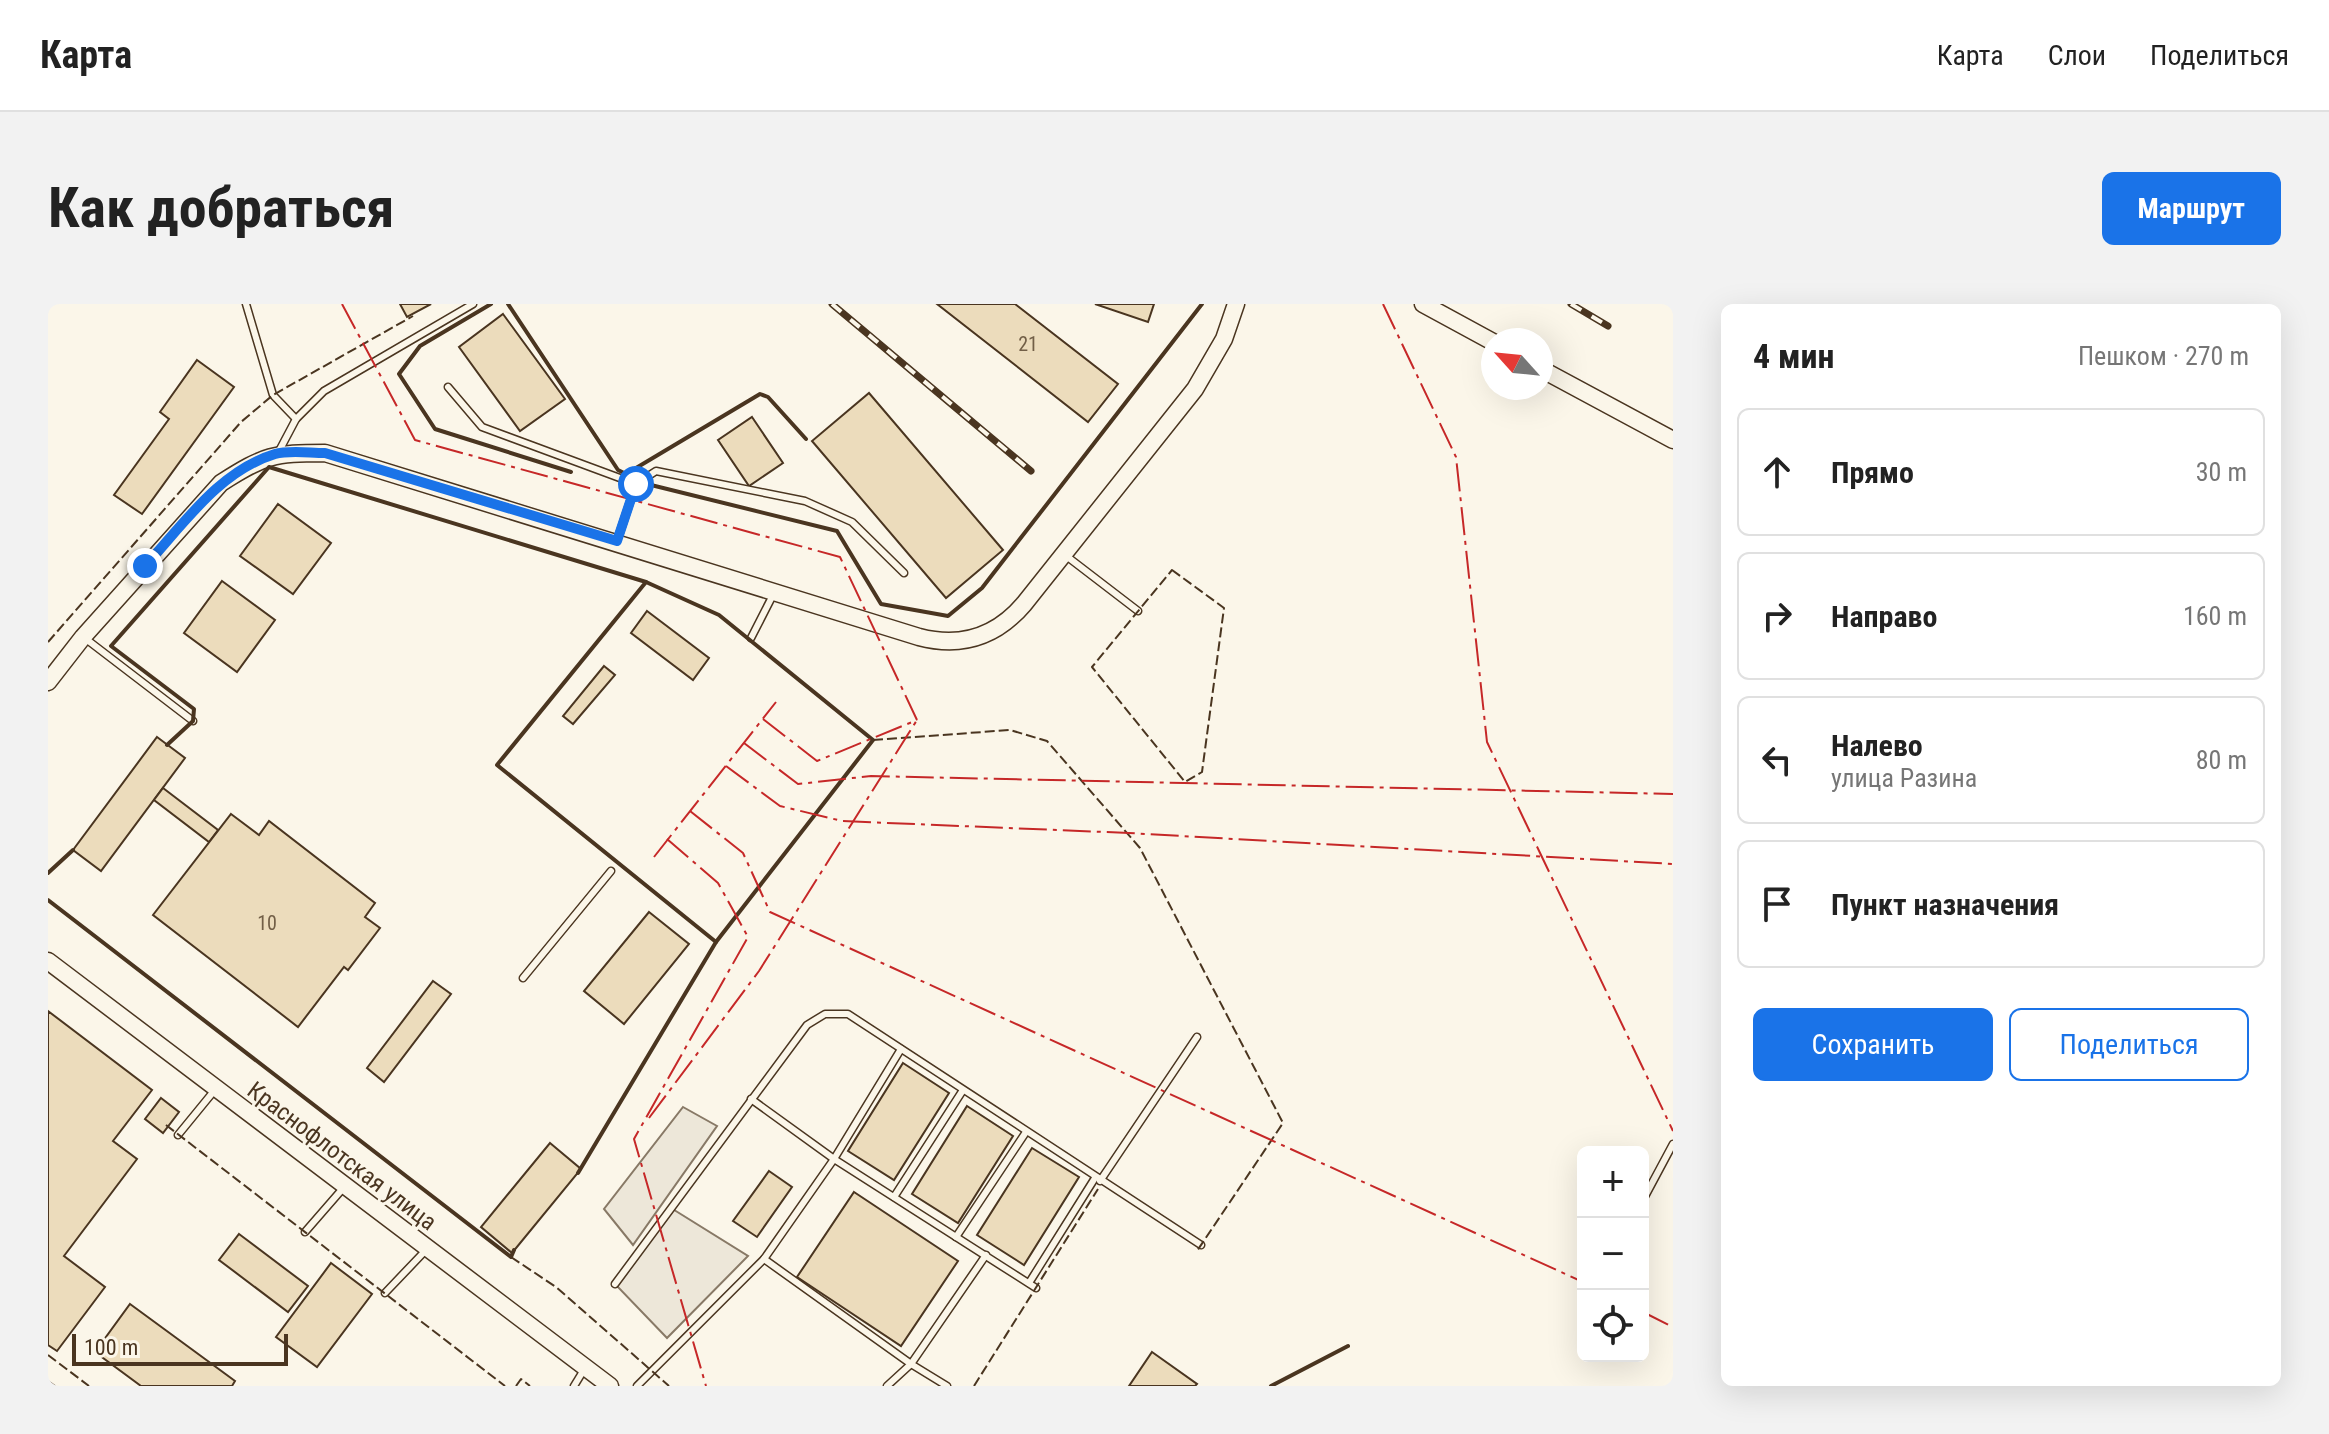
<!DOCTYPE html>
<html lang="ru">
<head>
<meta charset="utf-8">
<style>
  body { margin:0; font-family:"Roboto Condensed",sans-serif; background:#f2f2f2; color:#222 }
  .controls { position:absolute; right:24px; bottom:24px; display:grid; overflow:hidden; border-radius:12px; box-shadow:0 8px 32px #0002 }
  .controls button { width:72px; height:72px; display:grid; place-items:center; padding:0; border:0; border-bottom:2px solid #e0e0e0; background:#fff; color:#222; font:40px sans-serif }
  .compass { position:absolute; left:1433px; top:24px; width:72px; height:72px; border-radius:50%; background:#fff; box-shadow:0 8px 32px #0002; rotate:297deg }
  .scale { position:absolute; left:24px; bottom:20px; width:216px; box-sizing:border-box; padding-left:8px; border:4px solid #4a3520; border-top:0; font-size:22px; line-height:28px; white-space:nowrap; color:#4a3520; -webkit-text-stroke:6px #fbf6e9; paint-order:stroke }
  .stop { position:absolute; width:24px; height:24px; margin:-18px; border:6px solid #1a73e8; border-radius:50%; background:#fff }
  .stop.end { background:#1a73e8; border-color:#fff; box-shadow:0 2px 8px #0008 }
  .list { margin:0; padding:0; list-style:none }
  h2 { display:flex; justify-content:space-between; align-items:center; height:104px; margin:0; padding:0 32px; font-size:34px }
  h2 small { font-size:26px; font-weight:400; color:#767676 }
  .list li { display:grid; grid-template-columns:52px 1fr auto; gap:24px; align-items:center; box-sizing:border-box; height:128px; margin:0 16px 16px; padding:0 16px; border:2px solid #e0e0e0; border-radius:12px }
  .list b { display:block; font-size:30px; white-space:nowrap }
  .list p { margin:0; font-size:26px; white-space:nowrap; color:#767676 }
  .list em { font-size:26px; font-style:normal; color:#767676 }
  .actions { display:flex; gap:16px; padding:24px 32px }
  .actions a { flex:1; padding:18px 0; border:2px solid #1a73e8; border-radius:12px; text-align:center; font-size:28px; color:#1a73e8 }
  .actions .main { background:#1a73e8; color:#fff }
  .icon { flex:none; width:44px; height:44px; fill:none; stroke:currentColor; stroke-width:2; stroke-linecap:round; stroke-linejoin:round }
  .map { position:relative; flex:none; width:1625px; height:1082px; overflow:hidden; border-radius:12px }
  header { display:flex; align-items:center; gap:48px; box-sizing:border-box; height:112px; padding:0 40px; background:#fff; border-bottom:2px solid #e0e0e0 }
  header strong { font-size:38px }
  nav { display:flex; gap:44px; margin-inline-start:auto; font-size:28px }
  .intro { display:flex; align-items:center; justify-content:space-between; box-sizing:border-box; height:192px; padding:0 48px }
  h1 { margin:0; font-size:56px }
  .button { padding:20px 36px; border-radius:12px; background:#1a73e8; color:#fff; font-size:28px; font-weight:700 }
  main { display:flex; gap:48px; padding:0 48px }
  aside { flex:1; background:#fff; border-radius:12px; box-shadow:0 8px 32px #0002 }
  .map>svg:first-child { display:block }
</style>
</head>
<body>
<header>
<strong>Карта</strong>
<nav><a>Карта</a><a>Слои</a><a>Поделиться</a></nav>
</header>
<div class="intro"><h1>Как добраться</h1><a class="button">Маршрут</a></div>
<main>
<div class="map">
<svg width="1625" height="1082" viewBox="0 0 1625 1082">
  <rect width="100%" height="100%" fill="#fbf6e9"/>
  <g fill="#ede7d9" stroke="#887966" stroke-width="2">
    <path d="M 635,803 L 669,822 L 585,941 L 556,905 Z"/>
    <path d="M 623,904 L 700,952 L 619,1034 L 567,980 Z"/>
  </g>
  <g fill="#ecdcbc" stroke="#4a3520" stroke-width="2">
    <path d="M 352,0 L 383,0 L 359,13 Z"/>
    <path d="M 889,0 L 967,0 L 1070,80 L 1040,118 Z"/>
    <path d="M 1047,0 L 1106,0 L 1100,18 Z"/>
    <path d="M 455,10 L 517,95 L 472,127 L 411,43 Z"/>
    <path d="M 149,56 L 186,83 L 94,210 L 66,191 L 121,115 L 112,108 Z"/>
    <path d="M 821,89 L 955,246 L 898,294 L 764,137 Z"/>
    <path d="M 704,113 L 735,159 L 701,182 L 670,136 Z"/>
    <path d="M 230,200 L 283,239 L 245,290 L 192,252 Z"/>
    <path d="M 174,277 L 227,316 L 189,368 L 136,329 Z"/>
    <path d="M 599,307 L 661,354 L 645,376 L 583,329 Z"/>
    <path d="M 556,362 L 567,371 L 525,420 L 515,412 Z"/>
    <path d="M 109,433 L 137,454 L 53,567 L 25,546 Z"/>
    <path d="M 115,484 L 170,526 L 161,538 L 106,496 Z"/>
    <path d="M 183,510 L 211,531 L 221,517 L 327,599 L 317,613 L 332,624 L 300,666 L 296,663 L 250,723 L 105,611 Z"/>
    <path d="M 601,608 L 641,640 L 576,720 L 536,687 Z"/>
    <path d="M 385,677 L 403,690 L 336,778 L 319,764 Z"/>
    <path d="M 0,707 L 104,786 L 65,837 L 89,855 L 16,952 L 57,983 L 9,1047 L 0,1041 Z"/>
    <path d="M 855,759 L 901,789 L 846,876 L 800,847 Z"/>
    <path d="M 113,794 L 131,808 L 115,829 L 97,815 Z"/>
    <path d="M 919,802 L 965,832 L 910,919 L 864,890 Z"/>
    <path d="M 502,839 L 533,865 L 464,949 L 433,923 Z"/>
    <path d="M 984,844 L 1031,873 L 976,961 L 929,931 Z"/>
    <path d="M 721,867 L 744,883 L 709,933 L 685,917 Z"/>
    <path d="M 806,888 L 910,957 L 853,1042 L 749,973 Z"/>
    <path d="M 191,930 L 260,982 L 240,1008 L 171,956 Z"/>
    <path d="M 283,959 L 324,990 L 269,1063 L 228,1033 Z"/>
    <path d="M 82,1000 L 187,1077 L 184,1082 L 93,1082 L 47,1048 Z"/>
    <path d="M 1104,1048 L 1149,1080 L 1147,1082 L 1081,1082 Z"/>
  </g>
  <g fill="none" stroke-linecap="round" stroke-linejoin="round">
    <g stroke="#4a3520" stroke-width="9">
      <g id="service">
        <path d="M 198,0 L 225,91 L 248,115"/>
        <path d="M 400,83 L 434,123 L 588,180"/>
        <path d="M 230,149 L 248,115 L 276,87 L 425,0"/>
        <path d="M 569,237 L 588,180 L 608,167 L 757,197 L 804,218 L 856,269"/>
        <path d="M 1017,251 L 1090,307"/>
        <path d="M 703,334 L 725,291"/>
        <path d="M 38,335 L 145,417"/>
        <path d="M 475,674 L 563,567"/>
        <path d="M 703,795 L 786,855 L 853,745"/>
        <path d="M 130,831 L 166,787"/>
        <path d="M 1052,877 L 1149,733"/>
        <path d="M 846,893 L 915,786"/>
        <path d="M 1595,896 L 1625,840"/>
        <path d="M 257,928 L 297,882"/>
        <path d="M 908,933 L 978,828"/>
        <path d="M 716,955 L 863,1060 L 839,1082"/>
        <path d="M 981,979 L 1047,874"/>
        <path d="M 567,980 L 759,721 L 777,710 L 800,710 L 1153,941"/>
        <path d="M 337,989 L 378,946"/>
        <path d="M 526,1082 L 537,1064"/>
        <path d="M 589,1082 L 716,955 L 786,855 L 988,984"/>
        <path d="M 899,1082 L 863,1060 L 938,951"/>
      </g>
    </g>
    <g stroke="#4a3520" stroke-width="19">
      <g id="tertiary">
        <path d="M 1375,0 L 1445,38"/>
        <path d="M 1493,65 L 1625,136"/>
        <path d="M 0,378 L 35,333 L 173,179 C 217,151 225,149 277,149 L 871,333 C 913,344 948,333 976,300 L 1147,85 L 1176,35 L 1188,0"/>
        <path d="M 0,657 L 562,1082"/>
      </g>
    </g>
    <use href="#service" stroke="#fbf6e9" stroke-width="6"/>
    <use href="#tertiary" stroke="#fbf6e9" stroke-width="16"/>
    <g stroke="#4a3520" stroke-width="7">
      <g id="rail">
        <path d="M 784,0 L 983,167"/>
        <path d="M 1523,0 L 1560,22"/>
      </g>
    </g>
    <use href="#rail" stroke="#fbf6e9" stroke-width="4" stroke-dasharray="12" stroke-linecap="butt"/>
    <g stroke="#4a3520" stroke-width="2" stroke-dasharray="10 4" stroke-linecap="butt">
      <path d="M 1124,266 L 1176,304 L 1154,468 L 1137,478 L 1044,363 Z"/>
      <path d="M 0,338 L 193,118 L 225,91 L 365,12"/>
      <path d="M 825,436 L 962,426 L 999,437 L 1092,544 L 1235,819 L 1149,947"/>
      <path d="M 118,821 L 457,1082"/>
      <path d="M 463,953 L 508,983 L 621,1082"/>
      <path d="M 0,1051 L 41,1082"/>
      <path d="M 0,1077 L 7,1082"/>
      <path d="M 468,1082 L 473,1075 L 482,1082"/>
      <path d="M 926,1082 L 1050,885"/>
    </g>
    <g stroke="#4a3520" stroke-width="4">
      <path d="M 443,0 L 372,42 L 351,70 L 387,125 L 523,168"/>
      <path d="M 460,0 L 570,166 L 578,170 L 712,90 L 720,93 L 758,135"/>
      <path d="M 603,181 L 789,227 L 833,300 L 900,312 L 934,284 L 1154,0"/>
      <path d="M 598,278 L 671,311 L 825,436 L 668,638"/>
      <path d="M 119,441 L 145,417 L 146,405 L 63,342 L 221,163 L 598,278 L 449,461 L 668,638 L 530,869"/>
      <path d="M 0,569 L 25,546"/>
      <path d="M 0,596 L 463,953 L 466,946"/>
      <path d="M 1223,1082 L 1300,1042"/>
    </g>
    <g stroke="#c62828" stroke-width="2" stroke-dasharray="28 6 4 6" stroke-linecap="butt">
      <path d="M 294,0 L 367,136 L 792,253 L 869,416"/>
      <path d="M 1335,0 L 1408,153 L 1439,438 L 1625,827"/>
      <path d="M 715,415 L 769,457 L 869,416"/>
      <path d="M 696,439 L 750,480 L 823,472 L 1625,490"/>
      <path d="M 678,462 L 732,502 L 794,517 L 1081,529 L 1625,560"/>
      <path d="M 642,507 L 695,549 L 722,608 L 1535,978"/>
      <path d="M 619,535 L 670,579 L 700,633 L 586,835 L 658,1082"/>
      <path d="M 606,553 L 728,398"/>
      <path d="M 601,814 L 711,667 L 869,416"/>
      <path d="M 1595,1008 L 1625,1023"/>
    </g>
  </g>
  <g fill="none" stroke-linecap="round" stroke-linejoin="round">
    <path stroke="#1a73e8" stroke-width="10" d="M 97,262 C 135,221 171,167 227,150 C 241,146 261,149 277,149 L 569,237 L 588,180"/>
  </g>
  <g text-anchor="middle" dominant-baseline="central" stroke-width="6" stroke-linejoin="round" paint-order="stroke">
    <g font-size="20" fill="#725f47">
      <text x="980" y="40">21</text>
      <text x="219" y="619">10</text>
    </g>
    <g font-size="24" fill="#4a3520" stroke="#fbf6e9">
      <text transform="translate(294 852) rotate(37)">Краснофлотская улица</text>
    </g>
  </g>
</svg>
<div class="controls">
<button>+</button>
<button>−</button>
<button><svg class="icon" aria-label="locate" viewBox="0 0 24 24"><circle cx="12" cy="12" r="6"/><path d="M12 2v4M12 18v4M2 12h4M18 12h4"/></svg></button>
</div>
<svg class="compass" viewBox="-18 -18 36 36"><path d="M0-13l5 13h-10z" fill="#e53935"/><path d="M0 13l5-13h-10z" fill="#767676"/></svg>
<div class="scale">100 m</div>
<div class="stop" style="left:588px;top:180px"></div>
<div class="stop end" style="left:97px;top:262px"></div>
</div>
<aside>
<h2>4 мин<small>Пешком · 270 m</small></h2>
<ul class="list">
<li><svg class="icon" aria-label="ahead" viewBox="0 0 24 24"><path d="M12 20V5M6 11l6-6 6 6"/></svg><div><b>Прямо</b></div><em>30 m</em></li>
<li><svg class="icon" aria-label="right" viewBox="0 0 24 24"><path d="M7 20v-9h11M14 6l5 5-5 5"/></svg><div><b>Направо</b></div><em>160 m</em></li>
<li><svg class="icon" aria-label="left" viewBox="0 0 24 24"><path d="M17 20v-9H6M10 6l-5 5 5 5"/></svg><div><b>Налево</b><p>улица Разина</p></div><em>80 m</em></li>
<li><svg class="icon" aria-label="arrive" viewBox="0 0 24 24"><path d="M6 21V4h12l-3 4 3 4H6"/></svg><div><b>Пункт назначения</b></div></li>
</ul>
<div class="actions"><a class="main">Сохранить</a><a>Поделиться</a></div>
</aside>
</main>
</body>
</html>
